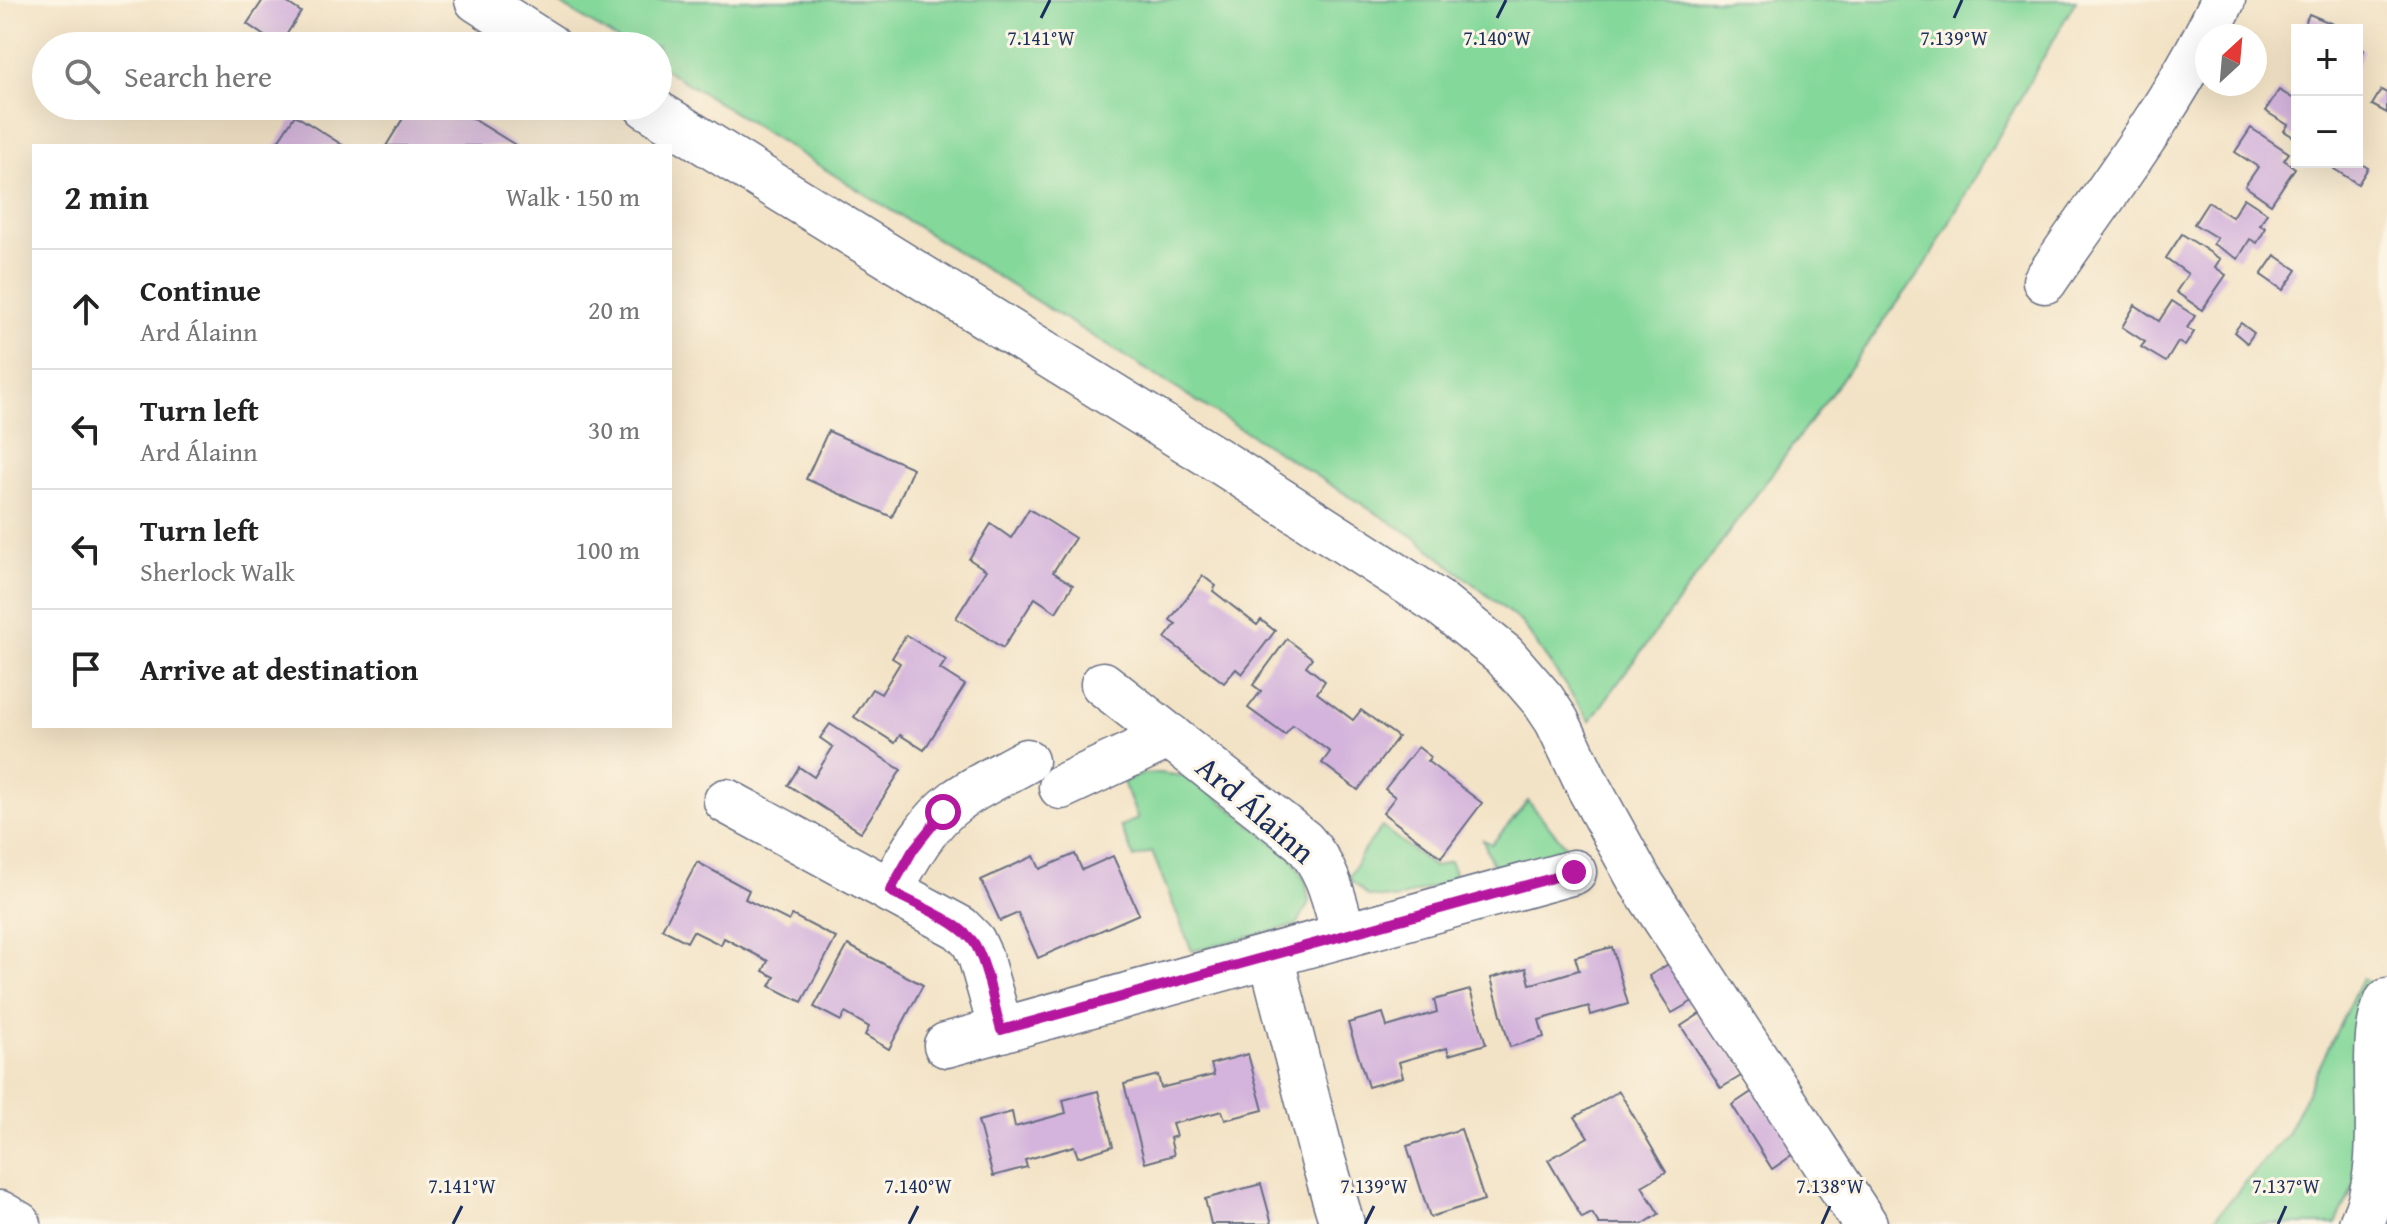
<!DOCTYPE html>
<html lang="en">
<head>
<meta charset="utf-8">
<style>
  body { margin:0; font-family:"Gentium Book Plus",serif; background:#f2f2f2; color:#222 }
  .controls { position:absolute; right:24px; top:24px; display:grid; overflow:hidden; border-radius:0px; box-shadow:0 8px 32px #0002 }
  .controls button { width:72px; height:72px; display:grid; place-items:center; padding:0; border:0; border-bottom:2px solid #e0e0e0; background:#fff; color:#222; font:40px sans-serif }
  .compass { position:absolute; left:2195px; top:24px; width:72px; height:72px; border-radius:50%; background:#fff; box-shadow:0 8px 32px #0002; rotate:26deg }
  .stop { position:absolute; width:24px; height:24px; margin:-18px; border:6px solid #b5179e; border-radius:50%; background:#fff }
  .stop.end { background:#b5179e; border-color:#fff; box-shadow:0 2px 8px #0008 }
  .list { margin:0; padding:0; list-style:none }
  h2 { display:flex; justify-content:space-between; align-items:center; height:104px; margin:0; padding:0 32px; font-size:34px }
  h2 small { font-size:26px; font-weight:400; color:#767676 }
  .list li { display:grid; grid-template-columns:52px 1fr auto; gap:24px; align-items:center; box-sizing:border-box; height:120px; padding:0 32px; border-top:2px solid #e0e0e0 }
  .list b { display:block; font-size:30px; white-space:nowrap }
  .list p { margin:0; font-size:26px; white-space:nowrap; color:#767676 }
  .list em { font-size:26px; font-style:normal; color:#767676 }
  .icon { flex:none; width:44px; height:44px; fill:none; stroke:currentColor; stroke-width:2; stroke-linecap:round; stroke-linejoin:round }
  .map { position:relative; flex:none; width:2387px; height:1224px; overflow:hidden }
  .search { position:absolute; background:#fff; box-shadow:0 8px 32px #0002; left:32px; top:32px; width:640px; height:88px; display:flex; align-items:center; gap:20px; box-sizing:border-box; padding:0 28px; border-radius:44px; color:#767676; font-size:30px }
  .panel { position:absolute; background:#fff; box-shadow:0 8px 32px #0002; left:32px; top:144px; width:640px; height:584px; border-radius:0px }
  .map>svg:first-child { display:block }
</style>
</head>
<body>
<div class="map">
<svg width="2387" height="1224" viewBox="0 0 2387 1224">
  <rect width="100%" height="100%" fill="#fcf5e5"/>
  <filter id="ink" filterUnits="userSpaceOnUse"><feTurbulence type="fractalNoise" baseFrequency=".0125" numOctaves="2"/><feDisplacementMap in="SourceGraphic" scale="16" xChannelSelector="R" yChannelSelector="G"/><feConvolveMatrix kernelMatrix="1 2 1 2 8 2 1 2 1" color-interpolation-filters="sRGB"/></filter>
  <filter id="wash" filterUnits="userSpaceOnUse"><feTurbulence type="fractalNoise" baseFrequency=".006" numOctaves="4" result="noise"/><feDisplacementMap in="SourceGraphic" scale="32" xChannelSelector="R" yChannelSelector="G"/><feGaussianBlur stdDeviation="1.8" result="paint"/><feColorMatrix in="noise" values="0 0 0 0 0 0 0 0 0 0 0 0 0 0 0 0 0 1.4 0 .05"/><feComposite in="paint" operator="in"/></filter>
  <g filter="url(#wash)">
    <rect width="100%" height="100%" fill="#f3e3c6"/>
    <g fill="#84d89a" stroke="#50847c" stroke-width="2">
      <path d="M 554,0 L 2076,0 L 1926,264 L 1590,721 L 1522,623 L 1416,538 L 658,65 L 658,46 L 628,46 Z"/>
      <path d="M 1160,773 L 1183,776 L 1204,787 L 1293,859 L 1306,883 L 1309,902 L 1297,925 L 1192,951 L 1152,852 L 1134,858 L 1120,826 L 1138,819 L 1123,782 L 1143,774 Z"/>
      <path d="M 1528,801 L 1570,851 L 1504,870 L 1492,863 L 1483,840 L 1492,844 Z"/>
      <path d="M 1382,827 L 1434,867 L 1450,861 L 1455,873 L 1448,882 L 1396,899 L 1368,896 L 1349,878 L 1364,850 Z"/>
      <path d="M 2362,978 L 2369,983 L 2361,997 L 2355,1020 L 2357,1180 L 2336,1224 L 2210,1224 L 2287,1134 Z"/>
    </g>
    <g id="blocks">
      <g fill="#d4b4dc">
        <path d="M 263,0 L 287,0 L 286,2 L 301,12 L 279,46 L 247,24 Z"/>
        <path d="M 2309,14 L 2347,30 L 2302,30 Z"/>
        <path d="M 2357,47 L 2364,50 L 2357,67 Z"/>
        <path d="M 2279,90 L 2297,101 L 2297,139 L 2284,131 L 2288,125 L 2265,111 Z"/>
        <path d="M 2381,90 L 2387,93 L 2387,113 L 2372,105 Z"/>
        <path d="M 432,106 L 452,106 L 517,146 L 386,146 L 410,107 L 426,117 Z"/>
        <path d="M 295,115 L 344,146 L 275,146 Z"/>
        <path d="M 2251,128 L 2289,153 L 2284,160 L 2295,168 L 2271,204 L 2245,186 L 2258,167 L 2235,152 Z"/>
        <path d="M 2338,162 L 2358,162 L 2368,168 L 2358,184 L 2334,169 Z"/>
        <path d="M 2244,198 L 2267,213 L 2260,225 L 2266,228 L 2257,243 L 2250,239 L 2238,259 L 2213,244 L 2217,238 L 2194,224 L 2208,202 L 2232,217 Z"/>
        <path d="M 2182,234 L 2220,259 L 2215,267 L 2226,275 L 2202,310 L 2176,292 L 2188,274 L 2166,258 Z"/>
        <path d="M 2275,255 L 2297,270 L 2283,290 L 2261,275 Z"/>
        <path d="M 2172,301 L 2195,316 L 2187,328 L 2194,332 L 2185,346 L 2178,342 L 2166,362 L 2141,347 L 2145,342 L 2122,327 L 2135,305 L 2159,321 Z"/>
        <path d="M 2241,323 L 2254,333 L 2247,343 L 2234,332 Z"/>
        <path d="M 828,431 L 913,468 L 892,517 L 806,479 Z"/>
        <path d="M 1029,509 L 1075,538 L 1053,572 L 1073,585 L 1056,612 L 1035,598 L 1003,648 L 956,618 L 986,570 L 969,559 L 991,524 L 1011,538 Z"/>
        <path d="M 1203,576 L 1216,586 L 1213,591 L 1257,625 L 1261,620 L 1275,631 L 1242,674 L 1236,669 L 1224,683 L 1165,638 L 1176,624 L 1170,620 Z"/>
        <path d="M 906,635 L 946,660 L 940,669 L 965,685 L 924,750 L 900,735 L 895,743 L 854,717 L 872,689 L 881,694 L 900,663 L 892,658 Z"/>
        <path d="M 1287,639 L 1312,658 L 1306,666 L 1325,681 L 1317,693 L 1353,720 L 1361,710 L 1398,737 L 1358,790 L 1322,763 L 1330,752 L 1293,725 L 1285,735 L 1248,708 L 1261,691 L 1253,685 Z"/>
        <path d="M 830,724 L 901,770 L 861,832 L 788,785 L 799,767 L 814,777 L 833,747 L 820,738 Z"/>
        <path d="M 1418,747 L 1431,757 L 1427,761 L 1482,803 L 1441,857 L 1383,813 L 1395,797 L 1385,789 Z"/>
        <path d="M 1075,854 L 1082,870 L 1113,856 L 1139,914 L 1038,958 L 1018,913 L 1000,921 L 981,880 L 1034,856 L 1040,869 Z"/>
        <path d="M 697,862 L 749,890 L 745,899 L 789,921 L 792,915 L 836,938 L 802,1002 L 770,986 L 775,977 L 763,971 L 768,961 L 724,938 L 721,945 L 693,931 L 687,942 L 662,929 Z"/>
        <path d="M 848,945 L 923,985 L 889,1049 L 865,1035 L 869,1027 L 845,1013 L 841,1021 L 814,1007 Z"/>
        <path d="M 1612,947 L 1628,1004 L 1591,1015 L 1589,1006 L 1539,1020 L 1544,1037 L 1510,1047 L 1491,978 L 1526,968 L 1530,984 L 1535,983 L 1579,970 L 1575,957 Z"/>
        <path d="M 1675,960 L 1698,998 L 1672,1013 L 1649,976 Z"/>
        <path d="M 1470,990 L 1486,1044 L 1449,1055 L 1447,1048 L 1399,1062 L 1403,1077 L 1368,1087 L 1348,1023 L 1383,1013 L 1387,1027 L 1437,1012 L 1434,1000 Z"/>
        <path d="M 1706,1010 L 1746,1073 L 1721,1088 L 1681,1026 Z"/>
        <path d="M 1248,1054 L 1263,1110 L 1225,1120 L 1222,1111 L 1172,1124 L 1176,1136 L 1170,1138 L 1174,1155 L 1145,1163 L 1124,1084 L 1158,1075 L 1161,1088 L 1168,1086 L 1214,1075 L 1211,1064 Z"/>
        <path d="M 1756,1089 L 1797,1152 L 1772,1169 L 1732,1105 Z"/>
        <path d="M 1098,1091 L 1113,1146 L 1078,1157 L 1074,1146 L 1025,1160 L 1027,1167 L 993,1176 L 978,1121 L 1012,1112 L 1015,1127 L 1066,1113 L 1063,1100 Z"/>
        <path d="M 1619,1091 L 1666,1172 L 1642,1186 L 1659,1214 L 1643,1224 L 1599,1224 L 1592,1213 L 1582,1218 L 1548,1160 L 1588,1137 L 1575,1117 Z"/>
        <path d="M 1461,1129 L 1484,1200 L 1430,1217 L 1407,1146 Z"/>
        <path d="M 1261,1184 L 1272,1224 L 1211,1224 L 1205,1199 Z"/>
      </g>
    </g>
  </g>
  <g filter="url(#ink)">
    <use href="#blocks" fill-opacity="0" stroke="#676e82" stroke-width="2"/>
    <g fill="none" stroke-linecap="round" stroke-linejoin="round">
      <g stroke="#676e82" stroke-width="47">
        <g id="street">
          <path d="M 477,0 L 549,46"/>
          <path d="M 646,106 L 1224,464 L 1441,604 L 1504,655 L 1543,700 L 1557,721 L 1589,788 L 1640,881 L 1865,1224"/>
          <path d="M 2045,281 C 2107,190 2177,101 2223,0"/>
          <path d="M 1103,684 L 1303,841 C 1329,869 1334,900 1344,935"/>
          <path d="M 1061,787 L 1170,736"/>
          <path d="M 726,801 L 960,928 L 973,941 L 980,956 L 1001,1030"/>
          <path d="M 890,891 C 908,858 925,824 956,801 C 977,786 1003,774 1026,761"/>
          <path d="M 1271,956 L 1323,1160 L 1342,1224"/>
          <path d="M 946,1045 L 1574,872"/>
          <path d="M 0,1213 L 19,1224"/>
          <path d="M 2361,1224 C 2384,1176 2377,1121 2377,1069 C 2377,1045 2377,1023 2387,1001"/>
        </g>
      </g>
      <use href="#street" stroke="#fff" stroke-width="44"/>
    </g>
  </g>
  <g fill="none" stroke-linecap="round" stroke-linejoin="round" filter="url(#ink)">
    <path stroke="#b5179e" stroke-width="10" d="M 943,812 L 913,850 L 890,891 C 915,904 954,919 972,940 C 986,957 994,1007 1001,1030 L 1574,872"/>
  </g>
  <path fill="none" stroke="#1b2f5e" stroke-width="3" d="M 1041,18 L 1050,0M 1497,18 L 1506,0M 1954,18 L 1962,0M 453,1224 L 462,1206M 909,1224 L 918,1206M 1365,1224 L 1374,1206M 1822,1224 L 1830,1206M 2278,1224 L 2286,1206"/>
  <g text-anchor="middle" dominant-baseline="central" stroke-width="6" stroke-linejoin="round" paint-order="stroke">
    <g font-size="32" fill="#1b2f5e" stroke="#fcf5e5">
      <text transform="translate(1256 809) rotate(41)">Ard Álainn</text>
    </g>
  </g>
  <g font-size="20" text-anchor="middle" fill="#1b2f5e" stroke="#fcf5e5" stroke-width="6" stroke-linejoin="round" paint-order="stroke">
    <text x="1041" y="45">7.141°W</text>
    <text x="1497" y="45">7.140°W</text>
    <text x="1954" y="45">7.139°W</text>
    <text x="462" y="1193">7.141°W</text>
    <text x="918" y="1193">7.140°W</text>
    <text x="1374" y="1193">7.139°W</text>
    <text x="1830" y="1193">7.138°W</text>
    <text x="2286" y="1193">7.137°W</text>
  </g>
</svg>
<div class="controls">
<button>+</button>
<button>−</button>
</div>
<svg class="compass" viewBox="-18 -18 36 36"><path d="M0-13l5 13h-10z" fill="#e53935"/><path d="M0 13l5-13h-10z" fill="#767676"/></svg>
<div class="stop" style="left:943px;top:812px"></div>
<div class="stop end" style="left:1574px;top:872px"></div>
<div class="search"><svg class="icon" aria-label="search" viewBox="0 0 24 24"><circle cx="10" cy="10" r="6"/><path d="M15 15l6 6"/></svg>Search here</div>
<section class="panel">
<h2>2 min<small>Walk · 150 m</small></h2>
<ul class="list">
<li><svg class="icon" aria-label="ahead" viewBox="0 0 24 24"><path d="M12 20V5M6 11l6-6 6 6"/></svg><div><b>Continue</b><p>Ard Álainn</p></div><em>20 m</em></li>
<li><svg class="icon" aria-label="left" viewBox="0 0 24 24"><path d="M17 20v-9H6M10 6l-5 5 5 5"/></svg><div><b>Turn left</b><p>Ard Álainn</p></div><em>30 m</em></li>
<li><svg class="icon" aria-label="left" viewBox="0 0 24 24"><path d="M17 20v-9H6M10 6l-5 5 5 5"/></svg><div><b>Turn left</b><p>Sherlock Walk</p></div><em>100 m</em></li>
<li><svg class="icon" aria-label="arrive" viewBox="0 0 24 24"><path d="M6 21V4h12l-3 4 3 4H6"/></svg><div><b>Arrive at destination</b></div></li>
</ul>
</section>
</div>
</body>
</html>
